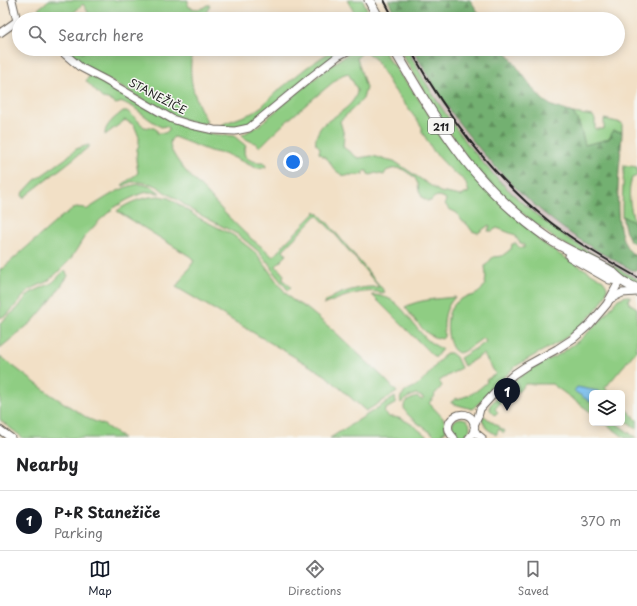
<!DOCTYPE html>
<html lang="en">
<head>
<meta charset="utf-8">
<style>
  body { margin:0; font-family:"Playpen Sans",sans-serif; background:#f6f6f6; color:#202124 }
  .controls { position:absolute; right:12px; bottom:12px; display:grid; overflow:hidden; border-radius:6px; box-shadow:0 2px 10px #0003 }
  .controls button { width:36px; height:36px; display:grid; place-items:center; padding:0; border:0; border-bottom:1px solid #e0e0e0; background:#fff; color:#202124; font:20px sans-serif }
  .you { position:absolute; left:293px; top:162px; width:14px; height:14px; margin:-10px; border:3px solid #fff; border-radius:50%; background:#1a73e8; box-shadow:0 0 0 6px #1a73e833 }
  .badge { display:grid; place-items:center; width:26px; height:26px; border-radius:50%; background:#111827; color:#fff; font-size:13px; font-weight:700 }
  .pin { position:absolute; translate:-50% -33px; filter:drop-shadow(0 1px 2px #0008) }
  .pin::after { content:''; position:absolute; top:21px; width:14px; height:12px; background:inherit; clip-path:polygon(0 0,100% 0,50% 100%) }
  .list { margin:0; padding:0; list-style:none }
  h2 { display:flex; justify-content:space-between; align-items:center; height:52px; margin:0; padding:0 16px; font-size:17px }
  h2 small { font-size:13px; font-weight:400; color:#757577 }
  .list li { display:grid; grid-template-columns:26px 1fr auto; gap:12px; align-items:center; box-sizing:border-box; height:60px; padding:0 16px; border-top:1px solid #e0e0e0 }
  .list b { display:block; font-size:15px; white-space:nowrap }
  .list p { margin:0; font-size:13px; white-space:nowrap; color:#757577 }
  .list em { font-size:13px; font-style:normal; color:#757577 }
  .icon { flex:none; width:22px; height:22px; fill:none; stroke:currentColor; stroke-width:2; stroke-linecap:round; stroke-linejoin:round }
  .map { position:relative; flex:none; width:637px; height:438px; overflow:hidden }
  .search { position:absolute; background:#fff; box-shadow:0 2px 10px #0003; left:12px; right:12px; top:12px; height:44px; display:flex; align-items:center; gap:10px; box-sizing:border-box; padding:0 14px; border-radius:22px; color:#757577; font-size:15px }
  .sheet { height:112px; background:#fff }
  nav { display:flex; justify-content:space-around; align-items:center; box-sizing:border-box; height:56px; border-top:1px solid #e0e0e0; background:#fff; font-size:11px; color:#757577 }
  nav a { display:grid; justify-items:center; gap:2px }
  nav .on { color:#111827 }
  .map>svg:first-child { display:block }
</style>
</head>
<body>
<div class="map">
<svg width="637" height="438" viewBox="0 0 637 438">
  <defs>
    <pattern id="forest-firs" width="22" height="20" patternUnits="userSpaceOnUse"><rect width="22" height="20" fill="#73b071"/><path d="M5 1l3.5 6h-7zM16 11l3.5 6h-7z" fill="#5e8e5c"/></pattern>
    <pattern id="water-ripples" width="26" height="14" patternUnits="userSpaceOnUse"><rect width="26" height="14" fill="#76bdee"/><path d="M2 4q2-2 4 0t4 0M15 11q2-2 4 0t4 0" fill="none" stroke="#66a2cc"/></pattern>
  </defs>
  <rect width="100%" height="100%" fill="#f6f6f2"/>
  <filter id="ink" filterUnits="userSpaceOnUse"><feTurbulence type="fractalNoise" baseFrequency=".025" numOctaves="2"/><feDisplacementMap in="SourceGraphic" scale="8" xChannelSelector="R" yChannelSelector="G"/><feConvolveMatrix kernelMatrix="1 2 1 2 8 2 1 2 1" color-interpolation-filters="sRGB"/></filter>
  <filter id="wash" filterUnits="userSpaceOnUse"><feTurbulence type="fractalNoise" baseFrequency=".012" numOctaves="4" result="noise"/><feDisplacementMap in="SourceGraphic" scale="16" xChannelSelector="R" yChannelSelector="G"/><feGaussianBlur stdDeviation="0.9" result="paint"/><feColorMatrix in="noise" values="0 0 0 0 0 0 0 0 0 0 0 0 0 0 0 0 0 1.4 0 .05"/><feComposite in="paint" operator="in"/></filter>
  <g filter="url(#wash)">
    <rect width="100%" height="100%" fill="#f2e0c6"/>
    <path fill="#d1bfbf" d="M 407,49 L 413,49 L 433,85 L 450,111 L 462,128 L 477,147 L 536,207 L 556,223 L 596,250 L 637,273 L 637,279 L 612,266 L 582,248 L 555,229 L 527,207 L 495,177 L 472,149 L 437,100 Z"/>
    <g fill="#8fcd83" stroke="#567450" fill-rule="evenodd">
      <path d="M 49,0 L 188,0 L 188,6 C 195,10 201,10 207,5 L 210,5 L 203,19 L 81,19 L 88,12 L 83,4 L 67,19 L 26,19 Z"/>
      <path d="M 347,0 L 363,0 L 371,19 L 356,19 L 354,12 Z"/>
      <path d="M 62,49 L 78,49 L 82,53 L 87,49 L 193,49 C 187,75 193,98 207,121 L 206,123 L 198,124 L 183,120 L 166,113 L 86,67 Z"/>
      <path d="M 334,49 L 344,49 L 250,124 C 239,129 234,129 222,127 L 222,125 L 223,124 L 252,113 L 262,106 L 275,93 L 306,68 Z"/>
      <path d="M 360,49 L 383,49 L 391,64 L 393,64 L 401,76 L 412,89 L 435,124 L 539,236 L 537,239 L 559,254 L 603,280 C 605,283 607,285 607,288 C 607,303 580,327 568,336 C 556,345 541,351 528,359 C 523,362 517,365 512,369 L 511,371 L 495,385 L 480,402 L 472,409 L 451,403 L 451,402 L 457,398 L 457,399 C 472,395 476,392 487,382 L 486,380 L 496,374 L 483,354 L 464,366 L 460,358 L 486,342 L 483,338 L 465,351 L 459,353 C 458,353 454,350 454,350 C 446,340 445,315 453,306 C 456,302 462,298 466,297 C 472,296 477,295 482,289 C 487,283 486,274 485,266 L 493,257 L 502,256 L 511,249 L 512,244 L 516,243 C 518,247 520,248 524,248 L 524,245 L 519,242 L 515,235 L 497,228 L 492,231 L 488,231 L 490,226 L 489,225 L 478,233 L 472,231 L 467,224 L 462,221 L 457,213 L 449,209 L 445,204 L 446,199 C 441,195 434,195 431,201 L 427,201 L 422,197 L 419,191 L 418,184 L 415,178 L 410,174 L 402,169 L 398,168 L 392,169 L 386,171 L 384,175 L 375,173 L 371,175 L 368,174 L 367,171 L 364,171 L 363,174 C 359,176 356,175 351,175 C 347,175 349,176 345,176 C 341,175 334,170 332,166 C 331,165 330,162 329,161 C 326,157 322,156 319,153 L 320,148 C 319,147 317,145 316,144 C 314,138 320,127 324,124 C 334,116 358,104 357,89 L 348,73 L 342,75 C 314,98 285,121 260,147 C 255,141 245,141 242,135 L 258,126 L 303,88 L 340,59 L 351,52 ZM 363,52 L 366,52 L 375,59 L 392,87 L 422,127 L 422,132 L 434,152 L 452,171 L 465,181 L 469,192 L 461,196 L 440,192 L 394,161 L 372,156 L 358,158 L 343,147 L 344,135 L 340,121 L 363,99 L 366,88 L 357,58 Z"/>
      <path d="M 399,49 L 407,49 C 438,108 477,164 528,208 C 561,236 599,259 637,279 L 637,284 L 555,239 L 512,205 L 469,160 L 439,116 Z"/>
      <path d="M 90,75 L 180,125 L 199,131 L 213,134 L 234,136 L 246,146 C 239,158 253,163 264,162 L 266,167 L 258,168 L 254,167 L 224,153 L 219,153 L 210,151 L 174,137 C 168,140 170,148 173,153 C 181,168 195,181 207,193 C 219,207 232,221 245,233 C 254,242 265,248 273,257 L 289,239 L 315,213 L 316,211 L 327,222 L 385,292 L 384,293 C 363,288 342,297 323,305 C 331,294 355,288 369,287 C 372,287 376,287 379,287 L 334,233 L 317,215 L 283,250 L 287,255 L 276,266 L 284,275 L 283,280 L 291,287 L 288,290 L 274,273 L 270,264 L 266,261 L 258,251 L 237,234 L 193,211 L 178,200 L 163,191 L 157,186 L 151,184 L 140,182 L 131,182 L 124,186 L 122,185 L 138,173 L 136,160 L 137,149 L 139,145 L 139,137 L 134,125 L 125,120 L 105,135 C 104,125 116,117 123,111 L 127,111 C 133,116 139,121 144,127 L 154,128 L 157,130 L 157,133 L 165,133 L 169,130 L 169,128 L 166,126 L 161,127 L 149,119 L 133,107 L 123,102 L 116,104 L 108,99 L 102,98 L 86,81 Z"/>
      <path d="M 573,113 L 593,116 L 595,119 L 595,129 L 604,129 L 604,119 L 622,123 L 622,132 L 614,131 L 609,139 L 585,145 L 579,123 Z"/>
      <path d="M 88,145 L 90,146 L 23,198 L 22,194 L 35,180 L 65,159 L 76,149 Z"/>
      <path d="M 624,165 L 637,167 L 637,176 L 632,178 C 627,192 630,209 635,223 L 622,216 L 622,206 Z"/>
      <path d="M 140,184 C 148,185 155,188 160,193 L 148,192 L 140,194 L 127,200 L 115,207 L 100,220 L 85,236 L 70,260 L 57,273 L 48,281 L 29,290 L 8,314 L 0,318 L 0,269 L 3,268 L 61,217 L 76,207 L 85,208 L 86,210 C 103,200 120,186 140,184 Z"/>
      <path d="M 159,196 L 169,198 L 197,217 L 233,235 L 251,249 L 257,254 L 280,286 L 291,299 L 309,310 L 334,331 L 384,378 L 397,392 L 366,411 L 325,375 L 176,287 L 194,261 L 191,257 L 178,249 L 117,211 C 129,202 143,197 159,196 Z"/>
      <path d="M 65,270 L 68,276 L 51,300 L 33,321 L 0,348 L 0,323 L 18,308 L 23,301 L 30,293 L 52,283 Z"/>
      <path d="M 372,295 C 399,295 406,317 422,334 C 427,341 434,345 442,349 L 435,358 Z"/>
      <path d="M 626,296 L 630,296 L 630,298 L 628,299 L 629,303 L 637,308 L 637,350 L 605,388 L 609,393 L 600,393 L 598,391 L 578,388 L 588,401 L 592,403 L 592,413 L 552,384 L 525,384 L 518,392 L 513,388 L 495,409 L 498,412 L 495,415 C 492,412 489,410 490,405 L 509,385 L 529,370 L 560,354 L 581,339 L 601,320 L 618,299 Z"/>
      <path d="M 455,297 C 443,310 444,321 444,337 L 442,339 C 439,338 435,338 432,336 C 421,330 413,317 405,307 C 420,299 438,299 455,297 Z"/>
      <path d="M 446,353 L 451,353 L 456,357 L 461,368 L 439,381 L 442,386 L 434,395 L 435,396 L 429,403 L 443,418 L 445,422 L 446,431 L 437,437 C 431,433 425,428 419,424 C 406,414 394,404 417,397 L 422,400 L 424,398 L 416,394 L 407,398 L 401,403 C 400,399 400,397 403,394 C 407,389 414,388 419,384 C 429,375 437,363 446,353 Z"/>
      <path d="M 0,356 L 50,394 L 89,419 L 104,425 L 123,438 L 23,438 L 0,420 Z"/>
      <path d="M 395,397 L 396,403 L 386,409 L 384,412 L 389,417 C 405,416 417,429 429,438 L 330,438 Z"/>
      <path d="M 622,405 L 637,420 L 637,429 L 622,418 Z"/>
      <path d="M 484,416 L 505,431 L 504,433 L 499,429 L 496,435 L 486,428 L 481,417 Z"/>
      <circle cx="461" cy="427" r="9"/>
      <path d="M 605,423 L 616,423 L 636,438 L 625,438 Z"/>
    </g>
    <g fill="url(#forest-firs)" stroke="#486646">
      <path d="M 388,0 L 470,0 L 483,19 L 397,19 Z"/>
      <path d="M 413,49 L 504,49 L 534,90 L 543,100 L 552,106 L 573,113 L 579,123 L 585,145 L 609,139 L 613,131 L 622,132 C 621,162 610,224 628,249 C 630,252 634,254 637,257 L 637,270 L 632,270 C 606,256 579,241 555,222 C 495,175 448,116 413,49 Z"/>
      <path d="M 622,216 L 635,223 L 637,228 L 637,244 L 630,241 L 625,229 Z"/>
    </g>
    <path fill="url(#water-ripples)" stroke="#496c85" d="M 577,387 L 598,391 L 600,393 L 592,393 L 592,403 L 574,391 Z"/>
  </g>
  <g filter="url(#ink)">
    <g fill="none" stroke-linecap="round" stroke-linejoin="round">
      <g stroke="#676158" stroke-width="9">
        <g id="minor">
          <path d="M 12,0 L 17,21 L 19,22"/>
          <path d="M 0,33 L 17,21"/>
          <path d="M 59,49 L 80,67 L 105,80 L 172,119 L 191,125 L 214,130 L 235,131 L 249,128 L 311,77 L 338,56 L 351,49"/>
          <path d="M 610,299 L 622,293 L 637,292"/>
          <path d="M 474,425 L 478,417 L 480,409 L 501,386 L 514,374 L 526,366 L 557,349 L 574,338 L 590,324 L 607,304 L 620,280"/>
          <path d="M 474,429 L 477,434 L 482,438"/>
          <path d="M 0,430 L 11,438"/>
          <path d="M 454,438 C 436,421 467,403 474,423 C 476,429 473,434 469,438"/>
        </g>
      </g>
      <g stroke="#676158" stroke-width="11">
        <g id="major">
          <path d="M 369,0 L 379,19"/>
          <path d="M 394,49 C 416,87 439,126 466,161 C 488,189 519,218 548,238 C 568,252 591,259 612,272 C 615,275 618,278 621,280 C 626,284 632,286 637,289"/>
          <path d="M 570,256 L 610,279 L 620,280"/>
        </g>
      </g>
      <use href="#minor" stroke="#fff" stroke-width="7"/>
      <use href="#major" stroke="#fff" stroke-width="9"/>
      <g stroke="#1c1c1c" stroke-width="2">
        <path d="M 384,0 L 394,19"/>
        <path d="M 410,49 C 447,115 490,175 550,222 C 577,243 607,260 637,277"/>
      </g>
    </g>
  </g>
  <g text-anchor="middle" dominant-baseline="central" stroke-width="3" stroke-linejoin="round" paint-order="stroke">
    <rect fill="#f6f6f2" stroke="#5d5d5c" stroke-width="1" x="428" y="118" width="26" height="16" rx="3"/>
    <g font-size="10" font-weight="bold" fill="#1c1c1c">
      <text x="441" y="126">211</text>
    </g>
    <g font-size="11" fill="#1c1c1c" stroke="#f6f6f2">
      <text transform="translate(158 96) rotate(28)">STANEŽIČE</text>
    </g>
  </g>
</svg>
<div class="controls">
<button><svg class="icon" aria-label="layers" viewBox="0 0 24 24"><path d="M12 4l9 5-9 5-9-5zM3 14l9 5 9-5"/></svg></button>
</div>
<div class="you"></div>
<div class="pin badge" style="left:507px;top:411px">1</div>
<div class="search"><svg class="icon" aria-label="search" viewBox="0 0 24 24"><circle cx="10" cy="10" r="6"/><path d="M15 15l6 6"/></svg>Search here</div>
</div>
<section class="sheet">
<h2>Nearby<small></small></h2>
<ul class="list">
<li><span class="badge">1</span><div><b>P+R Stanežiče</b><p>Parking</p></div><em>370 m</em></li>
</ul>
</section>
<nav>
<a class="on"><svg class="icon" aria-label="map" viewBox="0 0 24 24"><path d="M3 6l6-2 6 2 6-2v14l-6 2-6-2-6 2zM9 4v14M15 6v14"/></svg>Map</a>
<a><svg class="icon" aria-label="directions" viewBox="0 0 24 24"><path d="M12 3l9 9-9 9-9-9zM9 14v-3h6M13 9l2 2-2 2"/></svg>Directions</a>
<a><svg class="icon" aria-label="saved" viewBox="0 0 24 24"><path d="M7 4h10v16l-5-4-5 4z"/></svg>Saved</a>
</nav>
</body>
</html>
